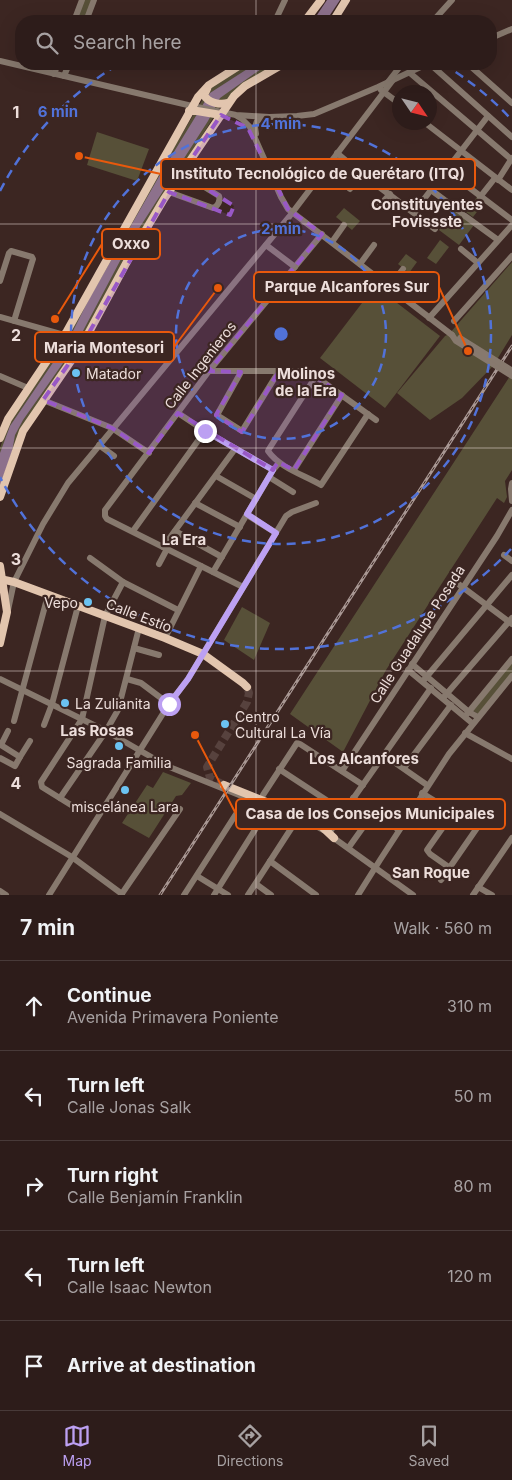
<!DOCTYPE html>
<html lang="en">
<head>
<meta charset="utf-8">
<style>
  body { margin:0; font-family:Inter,sans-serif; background:#352523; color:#f1f3f6 }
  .compass { position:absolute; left:392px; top:85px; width:45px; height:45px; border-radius:50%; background:#2d1c1a; box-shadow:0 5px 20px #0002; rotate:125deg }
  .stop { position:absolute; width:15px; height:15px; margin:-11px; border:4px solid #bca0f2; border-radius:50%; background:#fff }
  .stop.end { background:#bca0f2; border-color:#fff; box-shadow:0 1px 5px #0008 }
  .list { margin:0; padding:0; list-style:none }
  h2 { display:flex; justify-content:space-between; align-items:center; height:65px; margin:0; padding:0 20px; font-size:21px }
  h2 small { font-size:16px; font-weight:400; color:#a7a1a2 }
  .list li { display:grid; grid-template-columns:32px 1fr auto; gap:15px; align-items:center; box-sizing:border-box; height:90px; padding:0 20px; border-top:1px solid #483a39 }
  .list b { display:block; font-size:19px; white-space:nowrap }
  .list p { margin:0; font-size:16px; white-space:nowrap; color:#a7a1a2 }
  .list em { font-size:16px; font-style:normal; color:#a7a1a2 }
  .icon { flex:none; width:28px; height:28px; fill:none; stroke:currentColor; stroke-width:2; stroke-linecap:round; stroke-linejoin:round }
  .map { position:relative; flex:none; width:512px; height:895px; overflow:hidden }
  .search { position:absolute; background:#2d1c1a; box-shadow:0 5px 20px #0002; left:15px; right:15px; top:15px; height:55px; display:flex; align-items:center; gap:12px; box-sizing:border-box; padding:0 18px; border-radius:20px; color:#a7a1a2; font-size:19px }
  .sheet { height:515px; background:#2d1c1a }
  nav { display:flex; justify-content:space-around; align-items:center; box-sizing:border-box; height:70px; border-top:1px solid #483a39; background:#2d1c1a; font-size:14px; color:#a7a1a2 }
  nav a { display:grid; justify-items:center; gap:2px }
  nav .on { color:#bca0f2 }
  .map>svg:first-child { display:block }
</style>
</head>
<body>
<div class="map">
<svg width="512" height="895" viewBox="0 0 512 895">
  <rect width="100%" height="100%" fill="#3c2622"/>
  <g fill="#575038">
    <path d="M 84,0 L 92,0 L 84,21 L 76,21 Z"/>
    <path d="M 246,64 L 279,64 L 221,105 L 192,152 L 148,219 L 111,283 L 76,349 L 42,397 L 20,430 L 0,488 L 0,448 L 9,422 L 69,336 L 84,303 L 148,190 L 209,89 Z"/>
    <path d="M 97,132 L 149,149 L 137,181 L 87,165 Z"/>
    <path d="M 477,197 L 484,203 L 473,217 L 466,212 Z"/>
    <path d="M 344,208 L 360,221 L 352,230 L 336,217 Z"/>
    <path d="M 454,209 L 474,225 L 459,245 L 439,230 Z"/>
    <path d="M 440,240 L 449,247 L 436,264 L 427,258 Z"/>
    <path d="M 406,254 L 417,262 L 409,273 L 398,264 Z"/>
    <path d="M 512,262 L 512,335 L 493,366 L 462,398 L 430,420 L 397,393 L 445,336 L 449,334 Z"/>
    <path d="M 375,286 L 440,336 L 385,408 L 320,358 Z"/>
    <path d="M 512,373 L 512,470 L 505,481 L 507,497 L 504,503 L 497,498 L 386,670 L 343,752 L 290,714 Z"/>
    <path d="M 242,607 L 270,623 L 254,660 L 224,640 Z"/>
    <path d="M 512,662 L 512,674 L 478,714 L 472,710 Z"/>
    <path d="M 163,772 L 191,783 L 182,795 L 176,796 L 149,838 L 122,823 L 147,785 L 153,788 Z"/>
  </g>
  <g fill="#8d718c">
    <path d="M 327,0 L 340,0 L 326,21 L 313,21 Z"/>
    <path d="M 255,64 L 268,64 L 220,98 L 208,121 L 129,244 L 75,346 L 23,420 L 15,435 L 12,452 L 0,486 L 0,453 L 10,426 L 69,339 L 89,299 L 161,173 L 210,93 Z"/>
  </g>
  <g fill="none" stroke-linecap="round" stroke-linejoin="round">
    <path stroke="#57423e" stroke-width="8" stroke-dasharray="8 4" stroke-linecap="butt" d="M 224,785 L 210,778 L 207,767 L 247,702 L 249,693 L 247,687"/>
    <g stroke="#87796e" stroke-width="6">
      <path d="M 74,21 L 82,0"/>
      <path d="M 86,21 L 94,0"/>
      <path d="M 275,21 L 285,0"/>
      <path d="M 433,21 L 452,0"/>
      <path d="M 491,38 L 512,29"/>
      <path d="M 0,61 L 192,106 L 236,115 L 269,117 L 297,116 L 314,114 L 378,87 L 427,64"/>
      <path d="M 430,64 L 512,137"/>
      <path d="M 468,64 L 512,103"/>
      <path d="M 410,73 L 512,160"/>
      <path d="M 54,74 L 58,64"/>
      <path d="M 64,76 L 69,64"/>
      <path d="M 388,82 L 402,64"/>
      <path d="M 381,90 L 400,104"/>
      <path d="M 237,116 L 242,119 L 250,127 L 281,197 L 288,209 L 452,335"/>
      <path d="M 424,122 L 512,190"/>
      <path d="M 256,134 L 255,127 L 257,121 L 265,118"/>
      <path d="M 337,153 L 362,174 L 435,229"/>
      <path d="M 446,170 L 512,220"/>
      <path d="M 498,180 L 512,158"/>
      <path d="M 350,189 L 362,174"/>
      <path d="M 431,190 L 462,213"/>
      <path d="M 169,192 L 213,208 C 217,207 221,201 219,196 L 182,173"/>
      <path d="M 480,197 L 495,178"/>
      <path d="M 380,205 L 390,194"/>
      <path d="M 414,212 L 488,116"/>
      <path d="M 465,216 L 498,240"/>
      <path d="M 332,242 L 344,225"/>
      <path d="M 266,245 L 295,267"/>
      <path d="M 461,249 L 478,263"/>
      <path d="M 360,264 L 374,245"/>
      <path d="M 0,281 L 9,253 L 11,251 L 32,257 L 33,259 L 32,262 L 14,321"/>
      <path d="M 390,286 L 403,269"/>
      <path d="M 0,317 L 64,335"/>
      <path d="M 429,318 L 512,225"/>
      <path d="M 454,321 L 512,256"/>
      <path d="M 209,371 L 308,371 L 376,420"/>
      <path d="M 241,372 L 217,415 L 242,431 L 279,371"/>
      <path d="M 0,376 L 28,388"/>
      <path d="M 316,376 L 269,449 L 268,451 C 280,468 304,475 321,485 L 368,414"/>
      <path d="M 43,400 L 112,428 L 149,453"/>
      <path d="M 178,413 L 205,431 L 273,470"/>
      <path d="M 99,445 L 114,456"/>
      <path d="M 294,470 L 342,395"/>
      <path d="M 216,476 L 256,499"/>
      <path d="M 269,477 L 293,492"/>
      <path d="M 512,483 L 511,489 L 512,501"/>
      <path d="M 195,503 L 240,527"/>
      <path d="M 247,515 L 276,533"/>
      <path d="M 133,531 L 205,431"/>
      <path d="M 175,531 L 222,557"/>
      <path d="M 163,547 L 235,449"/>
      <path d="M 504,555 L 512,561"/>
      <path d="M 90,558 L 123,582 L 178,610"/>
      <path d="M 159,564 L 167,549"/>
      <path d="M 213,572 L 273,470 L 279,463"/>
      <path d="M 453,580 L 512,624"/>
      <path d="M 243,587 L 107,519 L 105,516 L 105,510 L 209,371 L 322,234"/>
      <path d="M 8,610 L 14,582 L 43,524 L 68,483 L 289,217 L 393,80"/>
      <path d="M 165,638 L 201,566"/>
      <path d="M 134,648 L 159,655"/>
      <path d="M 412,664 L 469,712 L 478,717"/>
      <path d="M 408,670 L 472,723"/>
      <path d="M 0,679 L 106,731 L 167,766 L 314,825 L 323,830"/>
      <path d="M 127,679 L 141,683 L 169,704"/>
      <path d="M 423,681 L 512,575"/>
      <path d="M 443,698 L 512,618"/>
      <path d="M 467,714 L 512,659"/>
      <path d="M 14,721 L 48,595"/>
      <path d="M 44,725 L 52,704 L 78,606"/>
      <path d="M 465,733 L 512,759"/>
      <path d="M 384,755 L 427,785"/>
      <path d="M 20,757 L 30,741"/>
      <path d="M 0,758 L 15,766 L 20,757 L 1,745 L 8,731"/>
      <path d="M 404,768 L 451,705"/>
      <path d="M 279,769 L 343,811"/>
      <path d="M 342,771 L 497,536 L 512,510"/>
      <path d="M 422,793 L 477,827"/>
      <path d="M 263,795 L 297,743 L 300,744 L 363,785"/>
      <path d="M 60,798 L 106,731 L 118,710 L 139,628"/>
      <path d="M 353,798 L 399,830"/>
      <path d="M 71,805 L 42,787 L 41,782 L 82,719 L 105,616 L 123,582"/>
      <path d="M 0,814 L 72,857 L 122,894"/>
      <path d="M 329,833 L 431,688"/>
      <path d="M 331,836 L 413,895"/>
      <path d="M 349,847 L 374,812"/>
      <path d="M 270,861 L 316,895"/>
      <path d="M 450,868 L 430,854 L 427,850 L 453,813"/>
      <path d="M 197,876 L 228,895"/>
      <path d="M 441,880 L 486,815"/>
      <path d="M 256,884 L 271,895"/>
      <path d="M 478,887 L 492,895"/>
      <path d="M 0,891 L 6,895"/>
      <path d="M 49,895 L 169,704 L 188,679 L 286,516 L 292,512 L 316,503"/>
      <path d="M 121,895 L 180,809"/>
      <path d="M 184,895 L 245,800"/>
      <path d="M 214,895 L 268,809"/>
      <path d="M 248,895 L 296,821"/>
      <path d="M 358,895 L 380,860 L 449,754 L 512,676"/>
      <path d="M 473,895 L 512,838"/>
    </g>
    <g stroke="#e2c5ae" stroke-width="8">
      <path d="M 305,21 L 321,0"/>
      <path d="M 333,21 L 346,0"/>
      <path d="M 207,89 L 204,95 C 208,103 220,105 228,103"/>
      <path d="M 189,111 L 197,111 L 221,115"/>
      <path d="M 0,438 L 8,419 L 67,331 L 198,97 L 209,85 L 242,64"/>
      <path d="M 0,497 L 23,431 L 82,345 L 129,258 L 164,199 L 234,96 L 245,86 L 283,64"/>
      <path d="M 0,566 L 7,612 L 0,643"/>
      <path d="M 0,579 L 14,582 L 165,638 L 203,654 L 243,683 L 247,687"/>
      <path d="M 224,785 L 317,822 L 334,838"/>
    </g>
    <g stroke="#a99894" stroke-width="3">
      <path id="rail" d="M 160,895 L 512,346"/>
    </g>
    <use href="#rail" stroke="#3c2622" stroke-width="1" stroke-dasharray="4" stroke-linecap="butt"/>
    <g stroke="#87796e" stroke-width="6">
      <path d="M 452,335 L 456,341 L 512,376"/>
      <path d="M 460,338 L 511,370"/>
    </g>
  </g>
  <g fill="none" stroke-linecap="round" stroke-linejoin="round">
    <path stroke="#bca0f2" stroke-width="6" d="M 169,704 L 188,679 L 276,533 L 247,514 L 273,470 L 205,431"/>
  </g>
  <path fill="#9858c6" fill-opacity="0.2" stroke="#9858c6" stroke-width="4" stroke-dasharray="10 6" stroke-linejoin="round" d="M 221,115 L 248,128 L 288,209 L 322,234 L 209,371 L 241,372 L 216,415 L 242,432 L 279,371 L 308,371 L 342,395 L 294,470 L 278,462 L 273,470 L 178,413 L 149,453 L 112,428 L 43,400 L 82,345 L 169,192 L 230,215 L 234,206 L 182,173 Z"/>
  <path fill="none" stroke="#eddedb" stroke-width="1" stroke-opacity="0.55" d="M 256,0 L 256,21M 256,64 L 256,895M 0,224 L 512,224M 0,448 L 512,448M 0,671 L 512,671"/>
  <g fill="none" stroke="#5172d9" stroke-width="2.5" stroke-dasharray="9 6">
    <circle cx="281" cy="334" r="105"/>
    <circle cx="281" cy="334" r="210"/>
    <path d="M511 549A315 315 0 0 1 0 477M0 191A315 315 0 0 1 119 64M245 21A315 315 0 0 1 317 21M443 64A315 315 0 0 1 511 119"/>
  </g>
  <g fill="#6bc3f2" stroke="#3c2622" stroke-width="2">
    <circle cx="76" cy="373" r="5"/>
    <circle cx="88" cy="602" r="5"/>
    <circle cx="65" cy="703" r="5"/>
    <circle cx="225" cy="724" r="5"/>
    <circle cx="119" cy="746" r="5"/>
    <circle cx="125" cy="790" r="5"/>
  </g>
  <g text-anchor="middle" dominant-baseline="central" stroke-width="4.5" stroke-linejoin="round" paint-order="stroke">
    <g font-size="14" fill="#eddedb" stroke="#3c2622">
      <text transform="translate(200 365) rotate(-52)">Calle Ingenieros</text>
      <text transform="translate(139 615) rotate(21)">Calle Estío</text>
      <text transform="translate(417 634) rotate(-57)">Calle Guadalupe Posada</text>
    </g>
    <g font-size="14" fill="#eddedb" stroke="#3c2622" text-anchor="start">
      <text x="86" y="373">Matador</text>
      <text x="78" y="602" text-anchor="end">Vepo</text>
      <text x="75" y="703">La Zulianita</text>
      <text x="235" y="716">Centro<tspan x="235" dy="16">Cultural La Vía</tspan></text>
      <text x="119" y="762" text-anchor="middle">Sagrada Familia</text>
      <text x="125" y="806" text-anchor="middle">miscelánea Lara</text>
    </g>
    <g font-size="15" font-weight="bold" fill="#eddedb" stroke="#3c2622">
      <text x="427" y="204">Constituyentes<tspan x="427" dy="17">Fovissste</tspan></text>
      <text x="306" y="373">Molinos<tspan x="306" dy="17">de la Era</tspan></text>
      <text x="184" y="539">La Era</text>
      <text x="97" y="730">Las Rosas</text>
      <text x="364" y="758">Los Alcanfores</text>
      <text x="431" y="872">San Roque</text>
    </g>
  </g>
  <g font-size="16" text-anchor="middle" font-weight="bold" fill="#eddedb" stroke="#3c2622" stroke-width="4.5" stroke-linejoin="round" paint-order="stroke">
    <text x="16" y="118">1</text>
    <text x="16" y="341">2</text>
    <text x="16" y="565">3</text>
    <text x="16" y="789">4</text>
  </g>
  <circle cx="281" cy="334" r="8" fill="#5172d9" stroke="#3c2622" stroke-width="2.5"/>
  <g font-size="15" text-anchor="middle" font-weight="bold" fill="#5172d9" stroke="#3c2622" stroke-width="4.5" stroke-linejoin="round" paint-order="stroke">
    <text x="58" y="117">6 min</text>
    <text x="281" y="129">4 min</text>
    <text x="281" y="234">2 min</text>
  </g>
  <path fill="none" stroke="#e8590c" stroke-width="2" d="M79 156L161 174M55 319L102 244M468 351L439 287M218 288L174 347M195 735L236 814"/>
  <g fill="#e8590c" stroke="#3c2622" stroke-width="2">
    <circle cx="79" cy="156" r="5"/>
    <circle cx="55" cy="319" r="5"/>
    <circle cx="468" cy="351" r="5"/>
    <circle cx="218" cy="288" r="5"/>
    <circle cx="195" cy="735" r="5"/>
  </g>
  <g fill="#3c2622" stroke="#e8590c" stroke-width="2">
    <rect x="161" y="159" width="314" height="30" rx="5"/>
    <rect x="102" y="229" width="58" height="30" rx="5"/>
    <rect x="254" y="272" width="185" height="30" rx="5"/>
    <rect x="35" y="332" width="139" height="30" rx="5"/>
    <rect x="236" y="799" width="269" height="30" rx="5"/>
  </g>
  <g font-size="15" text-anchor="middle" font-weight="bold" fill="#eddedb">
    <text x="318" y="179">Instituto Tecnológico de Querétaro (ITQ)</text>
    <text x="131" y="249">Oxxo</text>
    <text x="347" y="292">Parque Alcanfores Sur</text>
    <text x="104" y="353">Maria Montesori</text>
    <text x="370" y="819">Casa de los Consejos Municipales</text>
  </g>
</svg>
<svg class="compass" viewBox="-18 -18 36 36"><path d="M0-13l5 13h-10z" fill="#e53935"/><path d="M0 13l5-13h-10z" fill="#a7a1a2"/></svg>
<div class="stop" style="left:169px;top:704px"></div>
<div class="stop end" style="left:205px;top:431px"></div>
<div class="search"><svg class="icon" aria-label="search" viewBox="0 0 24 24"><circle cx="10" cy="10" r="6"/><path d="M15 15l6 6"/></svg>Search here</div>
</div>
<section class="sheet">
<h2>7 min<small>Walk · 560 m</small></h2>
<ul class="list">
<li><svg class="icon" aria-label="ahead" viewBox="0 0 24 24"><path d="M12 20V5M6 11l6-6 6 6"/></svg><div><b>Continue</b><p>Avenida Primavera Poniente</p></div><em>310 m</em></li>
<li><svg class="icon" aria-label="left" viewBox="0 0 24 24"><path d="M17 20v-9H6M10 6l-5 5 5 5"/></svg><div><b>Turn left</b><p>Calle Jonas Salk</p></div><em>50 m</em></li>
<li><svg class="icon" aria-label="right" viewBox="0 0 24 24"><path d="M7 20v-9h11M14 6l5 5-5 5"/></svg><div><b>Turn right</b><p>Calle Benjamín Franklin</p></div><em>80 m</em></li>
<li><svg class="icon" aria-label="left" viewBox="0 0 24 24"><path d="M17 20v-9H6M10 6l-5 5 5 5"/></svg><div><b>Turn left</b><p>Calle Isaac Newton</p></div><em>120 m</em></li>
<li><svg class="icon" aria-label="arrive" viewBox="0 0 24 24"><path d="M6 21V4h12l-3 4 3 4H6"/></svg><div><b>Arrive at destination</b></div></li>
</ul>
</section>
<nav>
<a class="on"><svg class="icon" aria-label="map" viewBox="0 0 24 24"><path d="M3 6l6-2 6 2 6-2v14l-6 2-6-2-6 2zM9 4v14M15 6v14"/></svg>Map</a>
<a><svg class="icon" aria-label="directions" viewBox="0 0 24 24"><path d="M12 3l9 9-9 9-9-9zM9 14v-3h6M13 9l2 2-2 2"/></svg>Directions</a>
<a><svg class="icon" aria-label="saved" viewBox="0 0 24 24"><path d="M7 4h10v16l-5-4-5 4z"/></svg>Saved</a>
</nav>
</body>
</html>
